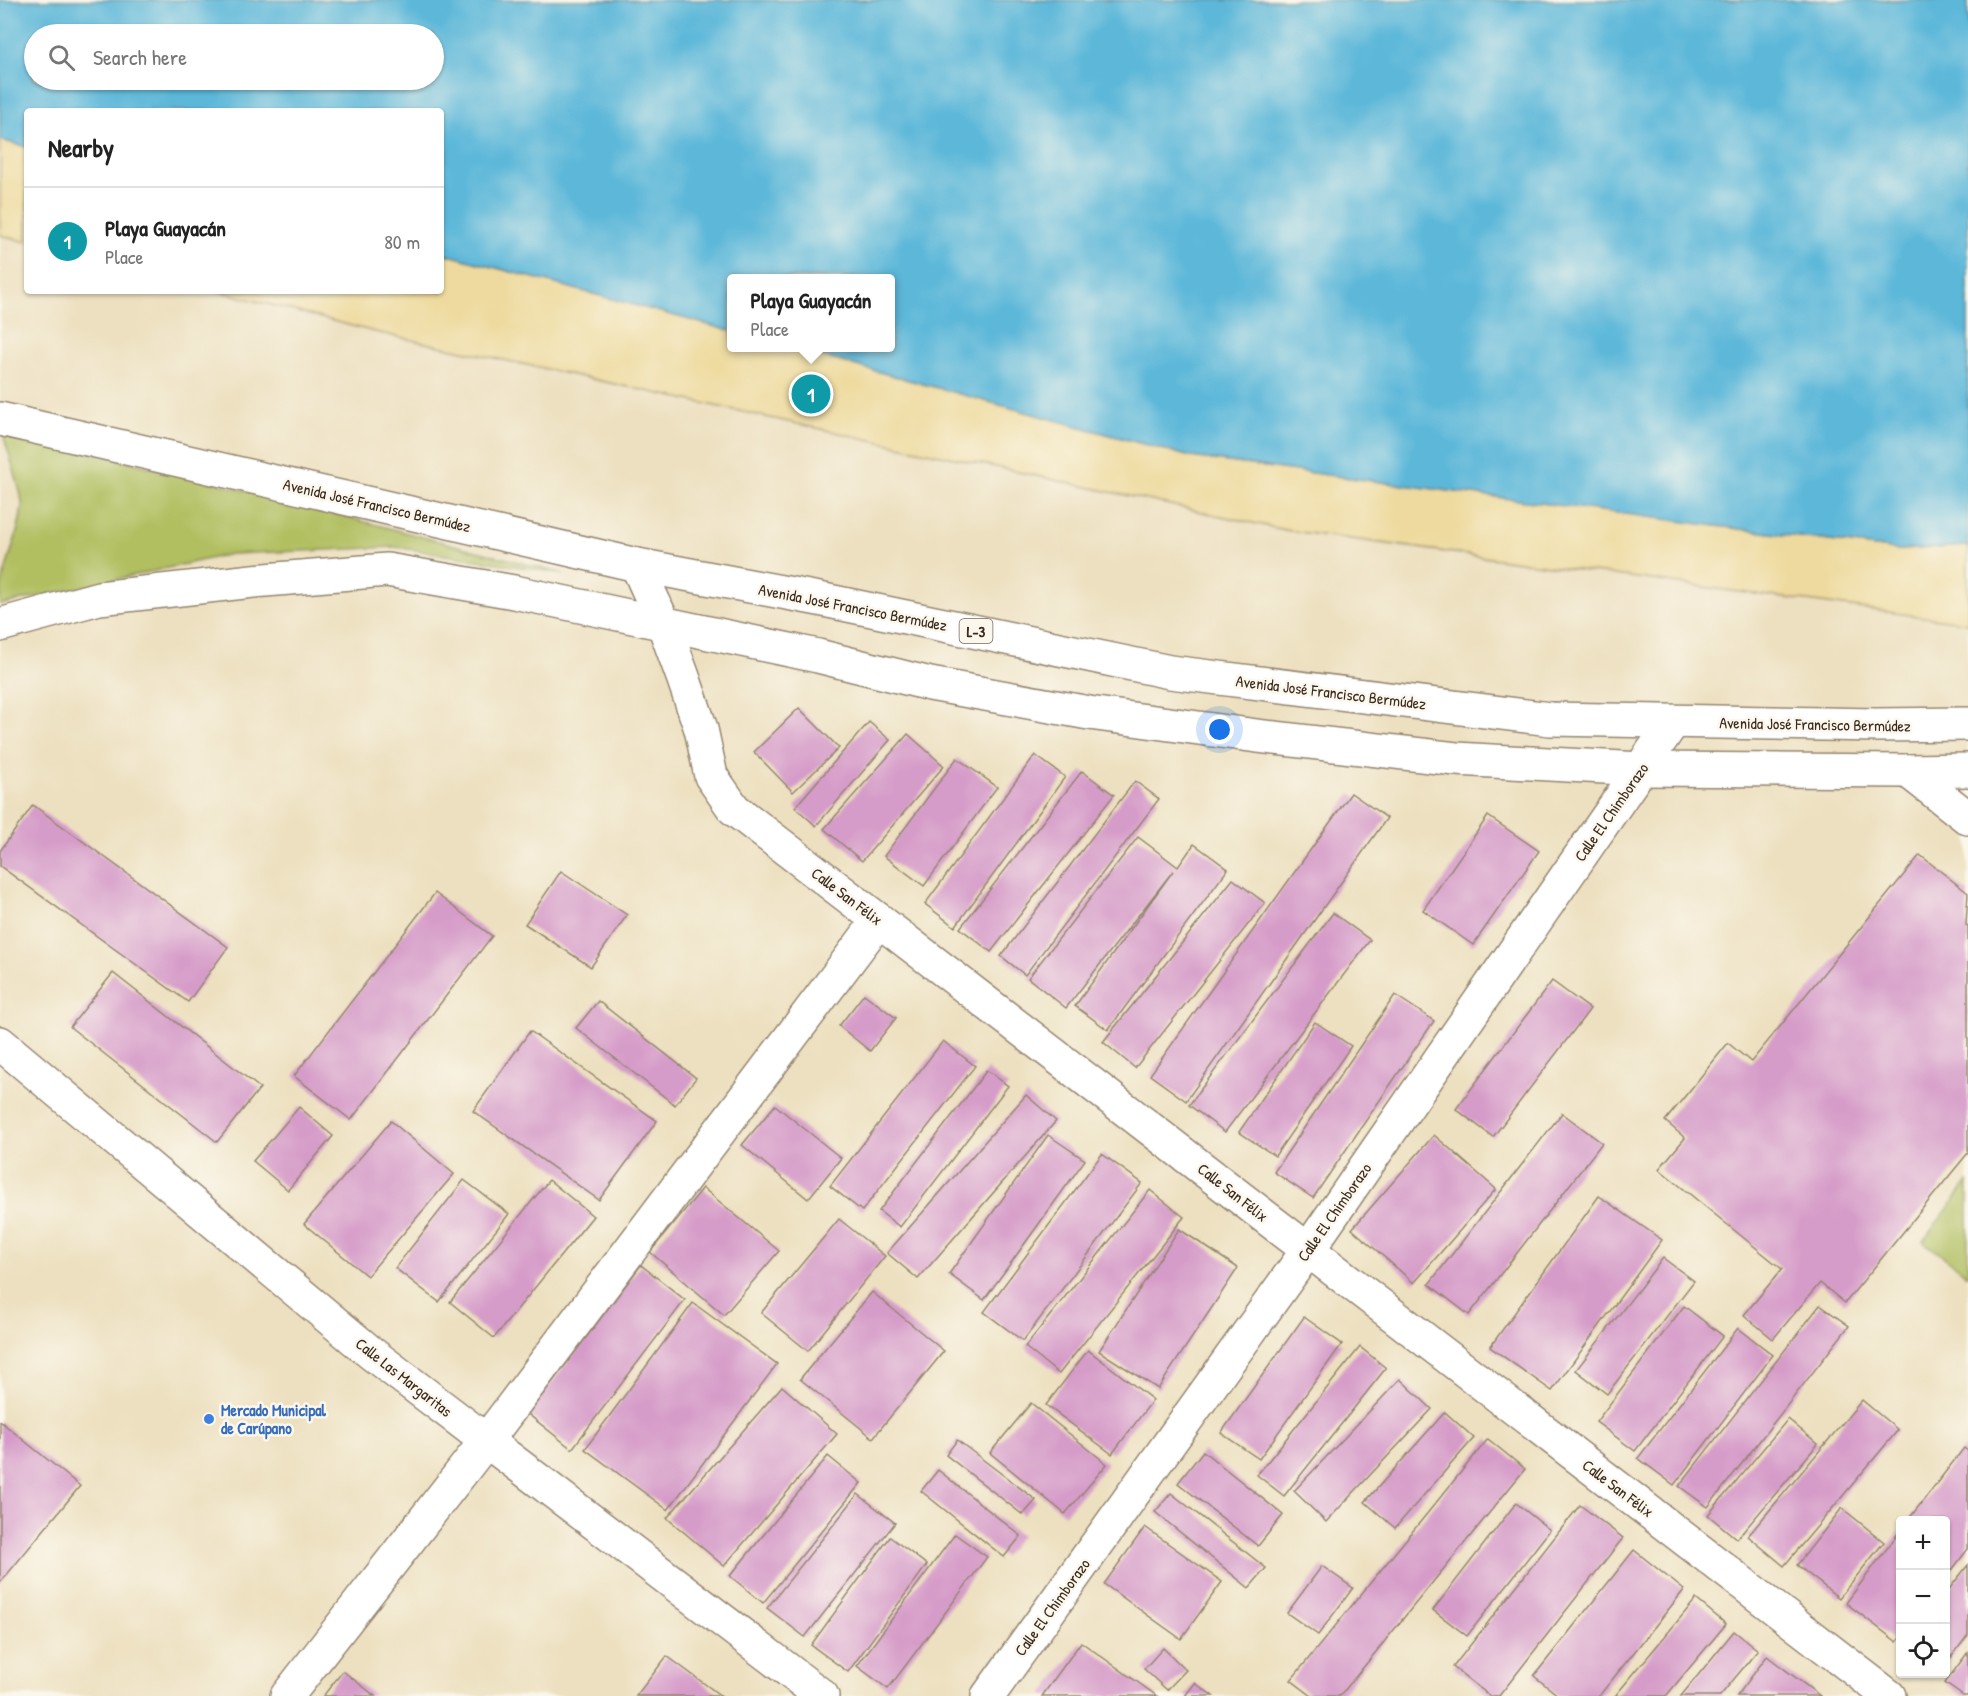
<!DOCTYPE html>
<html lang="en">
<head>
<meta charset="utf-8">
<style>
  body { margin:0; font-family:"Patrick Hand",sans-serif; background:#f2f2f2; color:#222 }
  .controls { position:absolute; right:18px; bottom:18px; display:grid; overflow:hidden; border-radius:6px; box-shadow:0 2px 4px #0004 }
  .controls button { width:54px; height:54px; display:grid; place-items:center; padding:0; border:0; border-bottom:2px solid #e0e0e0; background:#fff; color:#222; font:30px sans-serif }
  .you { position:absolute; left:1220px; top:730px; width:21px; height:21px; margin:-15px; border:4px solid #fff; border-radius:50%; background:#1a73e8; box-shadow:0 0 0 9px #1a73e833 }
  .badge { display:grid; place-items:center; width:39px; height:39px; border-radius:50%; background:#c8321e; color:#fff; font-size:20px; font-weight:700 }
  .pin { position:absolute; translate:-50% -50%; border:3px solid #fff; box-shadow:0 2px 6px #0006 }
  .popup { position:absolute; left:727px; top:274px; width:168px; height:78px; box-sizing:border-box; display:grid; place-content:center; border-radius:6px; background:#fff; filter:drop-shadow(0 2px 4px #0005); font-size:20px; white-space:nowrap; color:#767676 }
  .popup b { font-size:22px; color:#222 }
  .popup::after { content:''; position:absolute; left:50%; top:100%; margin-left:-12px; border:12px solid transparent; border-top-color:#fff }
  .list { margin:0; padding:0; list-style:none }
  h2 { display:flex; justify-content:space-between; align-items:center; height:78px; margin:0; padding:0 24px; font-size:26px }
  h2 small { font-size:20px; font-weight:400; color:#767676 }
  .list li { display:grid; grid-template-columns:39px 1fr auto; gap:18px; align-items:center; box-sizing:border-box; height:108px; padding:0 24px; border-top:2px solid #e0e0e0 }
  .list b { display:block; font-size:22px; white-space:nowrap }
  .list p { margin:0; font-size:20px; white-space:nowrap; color:#767676 }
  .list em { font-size:20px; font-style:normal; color:#767676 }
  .icon { flex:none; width:33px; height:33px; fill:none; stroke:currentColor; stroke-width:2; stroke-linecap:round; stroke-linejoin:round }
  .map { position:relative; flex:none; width:1968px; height:1696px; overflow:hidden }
  .search { position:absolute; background:#fff; box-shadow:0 2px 4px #0004; left:24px; top:24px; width:420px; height:66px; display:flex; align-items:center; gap:15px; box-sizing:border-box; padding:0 21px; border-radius:33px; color:#767676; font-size:22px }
  .panel { position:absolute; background:#fff; box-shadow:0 2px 4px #0004; left:24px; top:108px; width:420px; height:186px; border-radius:6px }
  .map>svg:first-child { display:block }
</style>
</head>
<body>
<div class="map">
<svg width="1968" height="1696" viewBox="0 0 1968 1696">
  <rect width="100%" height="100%" fill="#fbf7ec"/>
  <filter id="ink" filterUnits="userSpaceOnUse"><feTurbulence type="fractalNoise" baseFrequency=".0167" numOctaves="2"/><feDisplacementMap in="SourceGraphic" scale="12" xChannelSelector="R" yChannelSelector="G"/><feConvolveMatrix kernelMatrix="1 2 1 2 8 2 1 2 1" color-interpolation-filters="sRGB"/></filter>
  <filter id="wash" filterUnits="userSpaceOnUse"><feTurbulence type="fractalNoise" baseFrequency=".008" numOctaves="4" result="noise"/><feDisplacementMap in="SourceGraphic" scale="24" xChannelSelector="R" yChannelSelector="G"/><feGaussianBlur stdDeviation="1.35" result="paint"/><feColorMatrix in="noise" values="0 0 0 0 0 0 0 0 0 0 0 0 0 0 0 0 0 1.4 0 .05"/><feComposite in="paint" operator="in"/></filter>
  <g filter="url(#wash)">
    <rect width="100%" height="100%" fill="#ede0c0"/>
    <g fill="#b1bf61" stroke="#767440" stroke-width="1.5">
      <path d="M 2,431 L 220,484 L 565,574 L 396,547 L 231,554 L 0,605 C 0,570 20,539 22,504 C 22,490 6,447 2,431 Z"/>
      <path d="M 1968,1182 L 1968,1275 L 1923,1241 Z"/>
    </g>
    <g fill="#eeda9e" stroke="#94825e" stroke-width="1.5">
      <path d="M 0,140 L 27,147 L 27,242 L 0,235 Z"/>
      <path d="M 441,253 L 731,331 L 732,348 L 791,348 L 1191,457 L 1899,550 L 1968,546 L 1968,623 L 1285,530 L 371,331 L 218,291 L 441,291 Z"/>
    </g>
    <path fill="#5cb7d9" stroke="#4c707c" stroke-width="1.5" fill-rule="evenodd" d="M 0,0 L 1968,0 L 1968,546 L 1899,550 L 1191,457 L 791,348 L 890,348 L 890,278 L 732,278 L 731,331 L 441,253 L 441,111 L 27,111 L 27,147 L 0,140 ZM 34,34 L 434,34 L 434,80 L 34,80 Z"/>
    <g id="blocks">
      <g fill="#d69cc9">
        <path d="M 799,708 L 839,748 L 793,792 L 754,752 Z"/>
        <path d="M 869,722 L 890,740 L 816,826 L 795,807 Z"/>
        <path d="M 908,734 L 944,766 L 862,861 L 824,829 Z"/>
        <path d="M 1035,755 L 1065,777 L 955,927 L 925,904 Z"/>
        <path d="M 957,758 L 997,787 L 924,886 L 884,856 Z"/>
        <path d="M 1082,771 L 1114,795 L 991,952 L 960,928 Z"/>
        <path d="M 1135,781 L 1159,799 L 1025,975 L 1001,956 Z"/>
        <path d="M 1351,793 L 1387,818 L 1186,1101 L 1150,1075 Z"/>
        <path d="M 33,805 L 228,947 L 188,1002 L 0,866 L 0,851 Z"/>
        <path d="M 1488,816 L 1539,851 L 1473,945 L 1423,910 Z"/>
        <path d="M 1138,837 L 1178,867 L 1194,844 L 1228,869 L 1108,1030 L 1075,1006 L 1173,871 L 1066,1008 L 1028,978 Z"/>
        <path d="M 1920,855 L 1968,893 L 1966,925 L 1968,926 L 1968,1153 L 1845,1303 L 1820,1283 L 1773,1339 L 1744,1315 L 1782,1269 L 1659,1169 L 1685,1138 L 1665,1121 L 1728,1043 L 1751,1062 Z"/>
        <path d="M 561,871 L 627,915 L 591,967 L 525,924 Z"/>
        <path d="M 1233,879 L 1265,903 L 1135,1068 L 1103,1042 Z"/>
        <path d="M 435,893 L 492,936 L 351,1120 L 294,1076 Z"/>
        <path d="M 1333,913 L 1370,940 L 1225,1132 L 1189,1105 Z"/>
        <path d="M 113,973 L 260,1088 L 217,1142 L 70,1027 Z"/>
        <path d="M 1552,981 L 1590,1009 L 1493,1137 L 1456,1109 Z"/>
        <path d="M 864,994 L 896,1018 L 870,1051 L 839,1026 Z"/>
        <path d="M 1395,995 L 1434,1021 L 1313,1198 L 1274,1172 Z"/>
        <path d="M 598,1001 L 696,1078 L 675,1105 L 576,1028 Z"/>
        <path d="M 1315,1022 L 1351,1046 L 1275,1156 L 1239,1132 Z"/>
        <path d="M 530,1031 L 657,1121 L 599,1200 L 473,1111 Z"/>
        <path d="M 943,1041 L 975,1066 L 862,1211 L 830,1186 Z"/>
        <path d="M 987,1070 L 1008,1086 L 900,1227 L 879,1211 Z"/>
        <path d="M 1026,1095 L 1056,1121 L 918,1279 L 887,1253 Z"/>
        <path d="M 775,1105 L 841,1158 L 808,1199 L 742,1145 Z"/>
        <path d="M 299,1107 L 333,1136 L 288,1190 L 253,1161 Z"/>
        <path d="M 1562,1113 L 1602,1143 L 1469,1315 L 1429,1284 Z"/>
        <path d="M 391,1121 L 454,1174 L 367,1276 L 304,1224 Z"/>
        <path d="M 1048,1135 L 1085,1160 L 984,1300 L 949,1274 Z"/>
        <path d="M 1434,1135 L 1496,1189 L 1414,1283 L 1352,1229 Z"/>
        <path d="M 1102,1154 L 1142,1183 L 1023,1341 L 984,1312 Z"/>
        <path d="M 464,1180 L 509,1214 L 439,1302 L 395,1268 Z"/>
        <path d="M 549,1180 L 593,1216 L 494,1338 L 450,1302 Z"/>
        <path d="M 703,1188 L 779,1251 L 724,1315 L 650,1252 Z"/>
        <path d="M 1150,1190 L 1184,1217 L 1059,1374 L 1025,1347 Z"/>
        <path d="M 1599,1196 L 1662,1240 L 1552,1391 L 1490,1347 Z"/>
        <path d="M 839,1219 L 885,1256 L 808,1351 L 761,1313 Z"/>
        <path d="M 1179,1229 L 1238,1268 L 1158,1389 L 1099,1351 Z"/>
        <path d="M 1663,1258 L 1694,1281 L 1607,1394 L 1576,1370 Z"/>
        <path d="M 641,1265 L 685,1300 L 572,1449 L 528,1414 Z"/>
        <path d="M 872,1292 L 944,1351 L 873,1438 L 800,1379 Z"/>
        <path d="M 693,1303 L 777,1364 L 668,1510 L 585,1449 Z"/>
        <path d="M 1820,1305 L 1849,1326 L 1708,1507 L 1679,1486 Z"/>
        <path d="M 1684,1306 L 1723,1336 L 1635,1451 L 1596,1422 Z"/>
        <path d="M 1304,1317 L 1342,1344 L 1259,1459 L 1221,1433 Z"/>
        <path d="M 1738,1328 L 1773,1355 L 1674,1485 L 1638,1458 Z"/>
        <path d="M 1360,1347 L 1386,1368 L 1284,1496 L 1257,1475 Z"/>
        <path d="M 1088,1350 L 1153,1400 L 1112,1454 L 1046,1405 Z"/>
        <path d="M 1400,1379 L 1432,1409 L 1326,1522 L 1294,1491 Z"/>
        <path d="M 782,1386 L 837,1434 L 724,1566 L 667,1518 Z"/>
        <path d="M 1862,1400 L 1898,1430 L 1784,1566 L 1748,1536 Z"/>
        <path d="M 1031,1403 L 1107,1464 L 1065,1514 L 990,1453 Z"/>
        <path d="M 1445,1412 L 1474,1438 L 1395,1528 L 1365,1502 Z"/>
        <path d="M 1788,1419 L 1818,1444 L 1737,1539 L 1708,1515 Z"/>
        <path d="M 0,1421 L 80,1486 L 0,1583 Z"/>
        <path d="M 1488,1439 L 1525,1469 L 1340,1696 L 1312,1696 L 1291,1680 Z"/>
        <path d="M 957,1440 L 1036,1500 L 1023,1515 L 946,1455 Z"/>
        <path d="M 1964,1448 L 1968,1451 L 1968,1549 L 1946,1578 L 1946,1520 L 1908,1520 Z"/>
        <path d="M 1203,1451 L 1283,1515 L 1258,1546 L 1178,1483 Z"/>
        <path d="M 828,1456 L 861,1483 L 763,1603 L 730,1576 Z"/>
        <path d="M 938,1470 L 1021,1536 L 1004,1557 L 921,1491 Z"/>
        <path d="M 1171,1493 L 1266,1568 L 1249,1588 L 1155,1512 Z"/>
        <path d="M 858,1494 L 895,1523 L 805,1637 L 767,1608 Z"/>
        <path d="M 1516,1503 L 1550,1530 L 1467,1636 L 1433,1610 Z"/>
        <path d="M 1580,1505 L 1623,1538 L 1499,1696 L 1490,1696 L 1453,1667 Z"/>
        <path d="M 1842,1508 L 1884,1542 L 1839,1598 L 1797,1565 Z"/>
        <path d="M 1145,1527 L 1222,1582 L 1181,1639 L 1104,1584 Z"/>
        <path d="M 1900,1531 L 1900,1638 L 1897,1642 L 1846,1603 Z"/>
        <path d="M 955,1534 L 987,1557 L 888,1689 L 857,1666 Z"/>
        <path d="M 890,1537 L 927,1565 L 848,1672 L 811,1645 Z"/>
        <path d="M 1634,1550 L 1684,1590 L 1599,1696 L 1559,1696 L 1534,1676 Z"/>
        <path d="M 1968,1565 L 1968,1635 L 1946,1664 L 1946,1593 Z"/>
        <path d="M 1322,1566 L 1353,1588 L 1318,1635 L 1287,1613 Z"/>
        <path d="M 1696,1599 L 1726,1624 L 1666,1696 L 1615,1696 Z"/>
        <path d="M 1734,1631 L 1758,1650 L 1720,1696 L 1681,1696 Z"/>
        <path d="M 1081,1642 L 1157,1696 L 1042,1696 Z"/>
        <path d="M 1163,1648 L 1186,1670 L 1167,1690 L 1144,1669 Z"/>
        <path d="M 1968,1652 L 1968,1696 L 1963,1696 L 1945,1683 Z"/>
        <path d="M 667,1656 L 721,1696 L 636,1696 Z"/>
        <path d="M 1767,1656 L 1820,1696 L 1737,1696 Z"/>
        <path d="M 343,1671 L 375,1696 L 323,1696 Z"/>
        <path d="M 1195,1683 L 1213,1696 L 1185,1696 Z"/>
      </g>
    </g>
  </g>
  <g filter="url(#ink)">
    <use href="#blocks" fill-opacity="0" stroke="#94856f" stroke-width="1.5"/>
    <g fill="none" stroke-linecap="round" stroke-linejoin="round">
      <g stroke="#94856f" stroke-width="36">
        <g id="minor">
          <path d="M 637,565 L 664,625 L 683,677 L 701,729 L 711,776 L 734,809 L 1889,1696"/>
          <path d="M 1908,771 L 1968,818"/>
          <path d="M 0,1043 L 371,1353 L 822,1696"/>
          <path d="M 287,1696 L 486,1441 L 879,920"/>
          <path d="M 988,1696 L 1308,1250 L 1673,722"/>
        </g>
      </g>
      <g stroke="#94856f" stroke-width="36">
        <g id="major">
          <path d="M 0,419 L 637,565 L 819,599 L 1170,672 L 1550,719 L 1876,725 L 1968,724"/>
          <path d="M 0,625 L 99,598 L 253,581 L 387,570 L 514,592 L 818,656 L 930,684 L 1089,713 L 1257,736 L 1456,759 L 1641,769 L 1908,771 L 1968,770"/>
        </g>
      </g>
      <use href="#minor" stroke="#fff" stroke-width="33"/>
      <use href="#major" stroke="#fff" stroke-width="33"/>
    </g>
  </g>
  <circle fill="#3f7fe0" stroke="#fbf7ec" stroke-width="2" cx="209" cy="1419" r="6"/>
  <g text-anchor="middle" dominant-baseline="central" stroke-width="5" stroke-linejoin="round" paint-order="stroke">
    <rect fill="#fbf7ec" stroke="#75685c" stroke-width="1.5" x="959.5" y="619" width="33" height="24" rx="4.5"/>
    <g font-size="15" font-weight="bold" fill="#3b2a1e">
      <text x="976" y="631">L-3</text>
    </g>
    <g font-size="16" fill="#3b2a1e" stroke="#fbf7ec">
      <text transform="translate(377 505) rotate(13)">Avenida José Francisco Bermúdez</text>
      <text transform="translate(853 607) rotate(11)">Avenida José Francisco Bermúdez</text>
      <text transform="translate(1331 692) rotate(7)">Avenida José Francisco Bermúdez</text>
      <text transform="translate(1815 724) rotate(1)">Avenida José Francisco Bermúdez</text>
      <text transform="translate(1611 812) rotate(-55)">Calle El Chimborazo</text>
      <text transform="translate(847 896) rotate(37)">Calle San Félix</text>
      <text transform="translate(1233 1192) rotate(38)">Calle San Félix</text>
      <text transform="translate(1334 1212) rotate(-55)">Calle El Chimborazo</text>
      <text transform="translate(404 1377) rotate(38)">Calle Las Margaritas</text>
      <text transform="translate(1618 1488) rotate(37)">Calle San Félix</text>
      <text transform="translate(1052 1607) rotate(-54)">Calle El Chimborazo</text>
    </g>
    <g font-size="16" font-weight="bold" fill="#366cbe" stroke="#fbf7ec" text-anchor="start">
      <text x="221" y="1410">Mercado Municipal<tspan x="221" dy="18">de Carúpano</tspan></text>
    </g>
  </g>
</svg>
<div class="controls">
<button>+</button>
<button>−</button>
<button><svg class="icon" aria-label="locate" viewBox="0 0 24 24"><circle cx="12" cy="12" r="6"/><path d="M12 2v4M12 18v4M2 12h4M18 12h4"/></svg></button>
</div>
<div class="you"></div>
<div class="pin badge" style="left:811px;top:394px;background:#0f9aa8">1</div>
<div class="popup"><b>Playa Guayacán</b>Place</div>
<div class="search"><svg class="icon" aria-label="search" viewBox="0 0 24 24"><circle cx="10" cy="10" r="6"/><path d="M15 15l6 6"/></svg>Search here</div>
<section class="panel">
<h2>Nearby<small></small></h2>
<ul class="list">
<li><span class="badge" style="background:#0f9aa8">1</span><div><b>Playa Guayacán</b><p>Place</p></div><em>80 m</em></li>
</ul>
</section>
</div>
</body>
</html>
